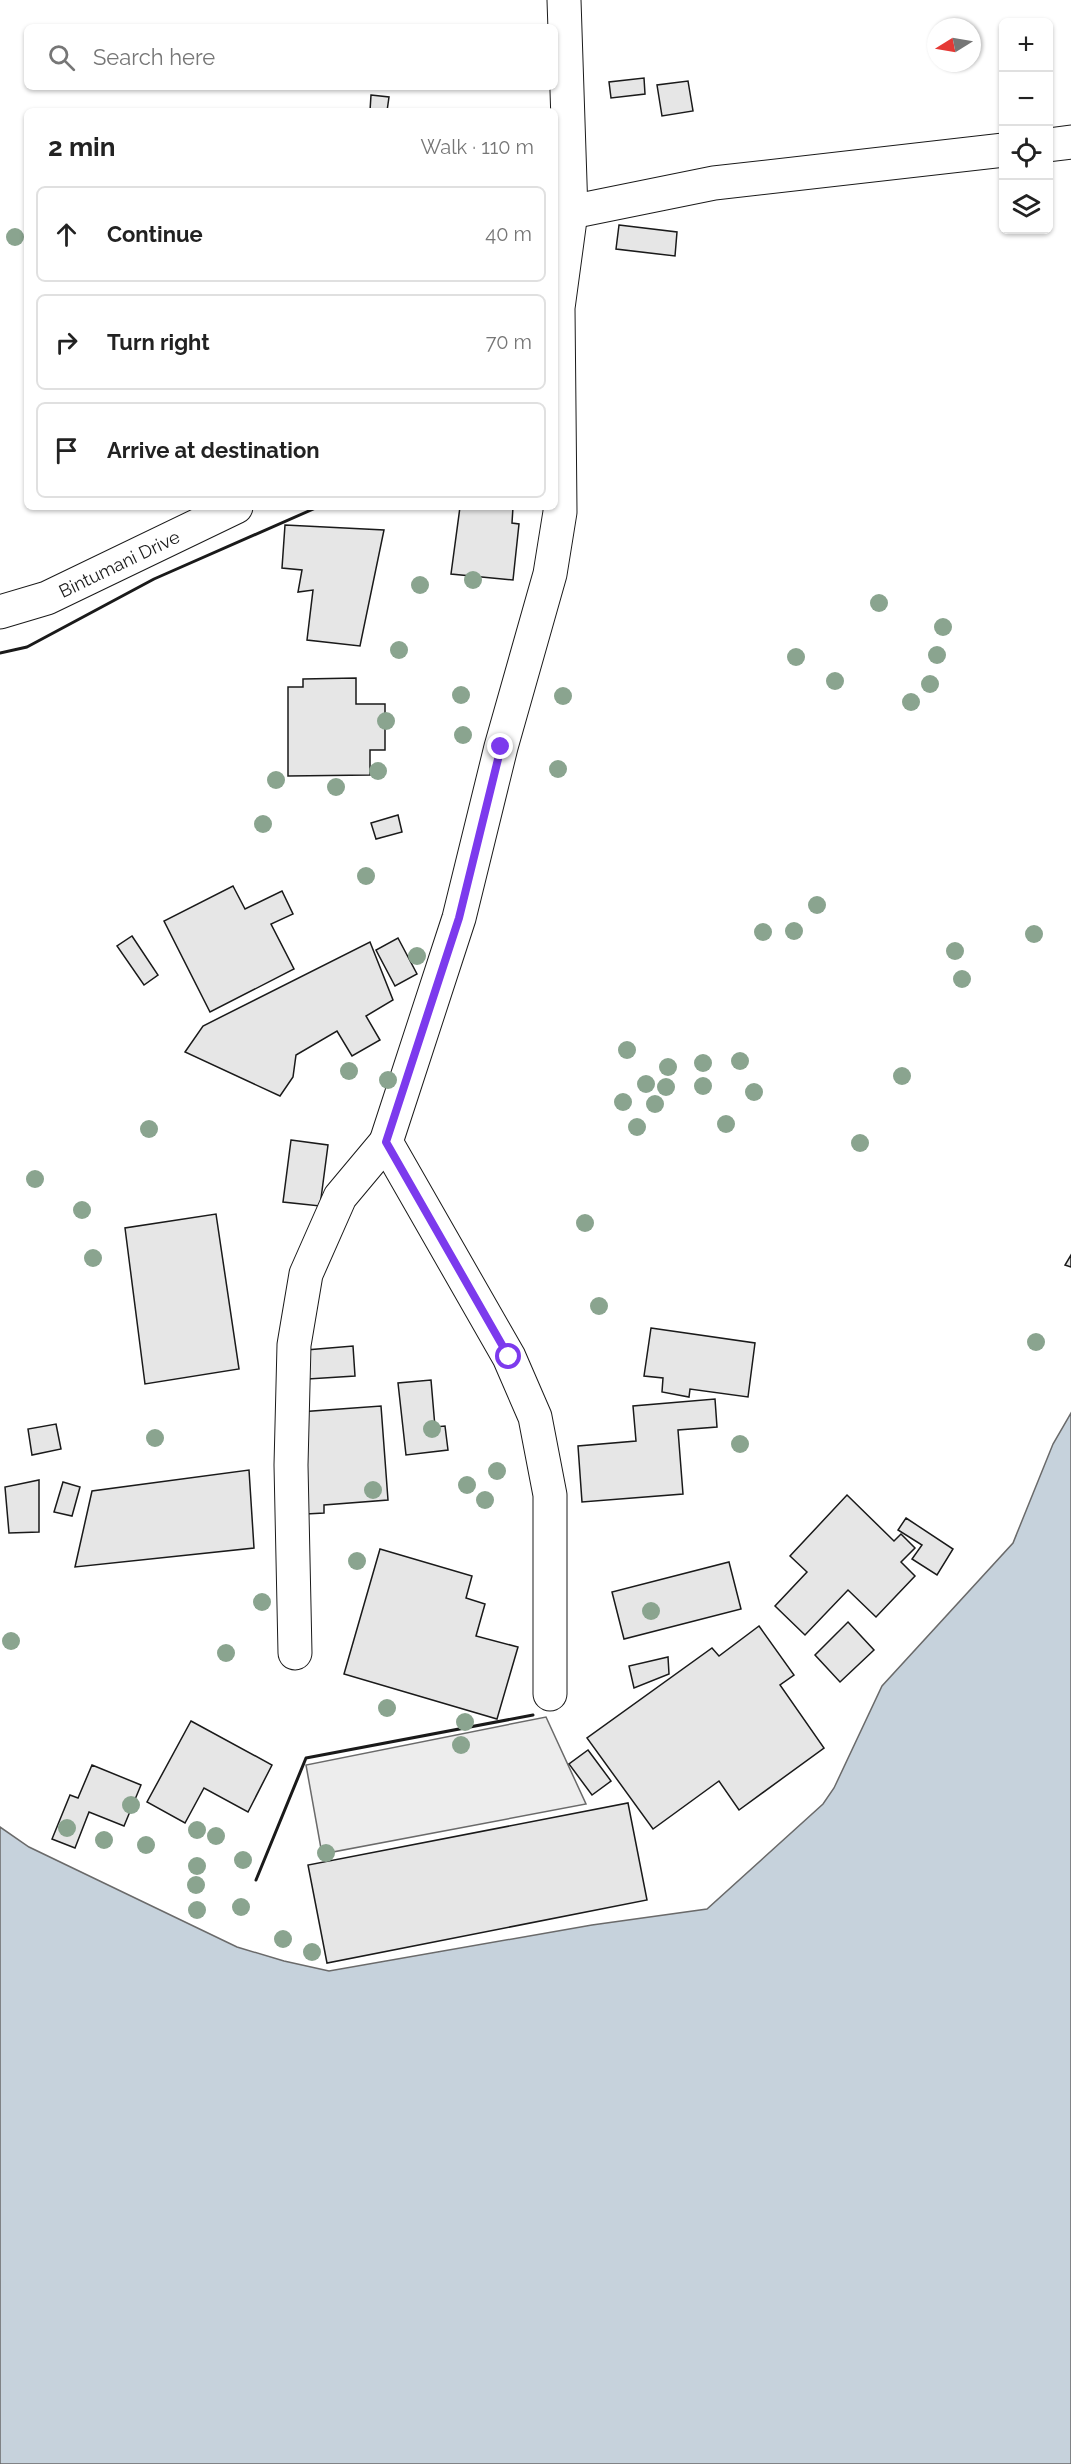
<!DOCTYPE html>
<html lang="en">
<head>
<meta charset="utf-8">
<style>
  body { margin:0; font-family:Raleway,sans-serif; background:#f2f2f2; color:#222 }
  .controls { position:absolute; right:18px; top:18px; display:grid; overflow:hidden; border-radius:9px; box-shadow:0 2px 4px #0004 }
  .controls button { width:54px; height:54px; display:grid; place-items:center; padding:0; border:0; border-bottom:2px solid #e0e0e0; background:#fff; color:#222; font:30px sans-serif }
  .compass { position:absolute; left:927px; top:18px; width:54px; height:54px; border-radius:50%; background:#fff; box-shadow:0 2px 4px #0004; rotate:259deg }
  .stop { position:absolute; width:18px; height:18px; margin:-14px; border:4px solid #7c3aed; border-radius:50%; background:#fff }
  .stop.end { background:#7c3aed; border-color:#fff; box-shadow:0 2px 6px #0008 }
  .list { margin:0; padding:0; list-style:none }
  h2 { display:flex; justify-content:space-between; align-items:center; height:78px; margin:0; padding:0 24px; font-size:26px }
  h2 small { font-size:20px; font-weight:400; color:#767676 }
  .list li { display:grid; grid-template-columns:39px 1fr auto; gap:18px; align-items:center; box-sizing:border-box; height:96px; margin:0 12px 12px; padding:0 12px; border:2px solid #e0e0e0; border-radius:9px }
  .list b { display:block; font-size:22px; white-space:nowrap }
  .list em { font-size:20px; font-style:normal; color:#767676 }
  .icon { flex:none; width:33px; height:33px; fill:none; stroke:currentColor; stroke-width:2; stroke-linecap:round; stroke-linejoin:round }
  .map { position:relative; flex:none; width:1071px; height:2464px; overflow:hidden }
  .search { position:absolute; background:#fff; box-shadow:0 2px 4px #0004; left:24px; top:24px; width:534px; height:66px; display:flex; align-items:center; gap:15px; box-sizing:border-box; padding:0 21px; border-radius:9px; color:#767676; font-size:22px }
  .panel { position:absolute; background:#fff; box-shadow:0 2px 4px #0004; left:24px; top:108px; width:534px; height:402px; border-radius:9px }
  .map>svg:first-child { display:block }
</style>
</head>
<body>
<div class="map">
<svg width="1071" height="2464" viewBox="0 0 1071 2464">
  <rect width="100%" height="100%" fill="#fff"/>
  <path fill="#ededed" stroke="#6a6a6a" stroke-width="1.5" d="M 546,1717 L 586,1804 L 322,1854 L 306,1765 Z"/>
  <path fill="#c6d2dc" stroke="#6a6a6a" stroke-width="1.5" d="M 1071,1413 L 1071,2464 L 0,2464 L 0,1827 L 29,1847 L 237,1947 L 284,1961 L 329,1971 L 592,1925 L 707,1909 L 823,1804 L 834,1788 L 882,1686 L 1013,1543 L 1053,1444 Z"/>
  <g fill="#e6e6e6" stroke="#1a1a1a" stroke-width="1.5">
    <path d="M 644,78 L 645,94 L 611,98 L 609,82 Z"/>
    <path d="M 688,81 L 693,111 L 662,116 L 657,85 Z"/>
    <path d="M 371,95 L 389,97 L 387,111 L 370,111 Z"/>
    <path d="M 619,225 L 677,232 L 675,256 L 616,249 Z"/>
    <path d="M 460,507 L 513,507 L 512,523 L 519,524 L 513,580 L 451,574 Z"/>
    <path d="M 285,525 L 384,530 L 360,646 L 307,640 L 313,590 L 298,592 L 302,570 L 282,568 Z"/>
    <path d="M 356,678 L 356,704 L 385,704 L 385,750 L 370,750 L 370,775 L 288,776 L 288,687 L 303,687 L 303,679 Z"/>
    <path d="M 398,815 L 402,832 L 376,839 L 371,823 Z"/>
    <path d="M 233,886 L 245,909 L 282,891 L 293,914 L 271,924 L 294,969 L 210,1012 L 164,921 Z"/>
    <path d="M 132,936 L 158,975 L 144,985 L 117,946 Z"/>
    <path d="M 398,938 L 417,974 L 395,986 L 376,950 Z"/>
    <path d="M 370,942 L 393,1000 L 366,1016 L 380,1040 L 352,1056 L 337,1031 L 296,1055 L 293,1077 L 280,1096 L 185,1052 L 203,1026 Z"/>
    <path d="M 291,1140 L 328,1145 L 320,1206 L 283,1202 Z"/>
    <path d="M 216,1214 L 239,1369 L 145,1384 L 125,1228 Z"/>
    <path d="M 1071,1255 L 1071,1267 L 1065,1265 Z"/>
    <path d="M 651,1328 L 755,1343 L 748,1397 L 690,1389 L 689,1397 L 662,1392 L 663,1378 L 644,1376 Z"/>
    <path d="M 353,1346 L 355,1376 L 308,1379 L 306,1350 Z"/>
    <path d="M 431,1380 L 435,1427 L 445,1426 L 448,1450 L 406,1455 L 398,1383 Z"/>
    <path d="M 715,1399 L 717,1427 L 678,1430 L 683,1494 L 582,1502 L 578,1446 L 636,1441 L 633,1406 Z"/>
    <path d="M 381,1406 L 388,1500 L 324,1505 L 324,1513 L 306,1514 L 299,1412 Z"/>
    <path d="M 56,1424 L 61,1449 L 32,1455 L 28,1429 Z"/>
    <path d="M 249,1470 L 254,1548 L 75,1567 L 92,1491 Z"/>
    <path d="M 39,1480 L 39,1532 L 9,1533 L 5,1487 Z"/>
    <path d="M 63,1482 L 80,1487 L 72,1516 L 54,1512 Z"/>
    <path d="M 847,1495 L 894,1541 L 901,1534 L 915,1548 L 901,1562 L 915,1576 L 876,1617 L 848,1590 L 805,1635 L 775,1606 L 807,1572 L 790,1556 Z"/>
    <path d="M 906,1518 L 953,1549 L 937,1575 L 912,1559 L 922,1545 L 898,1530 Z"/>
    <path d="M 380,1549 L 472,1576 L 466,1598 L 485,1604 L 476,1636 L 518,1647 L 497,1719 L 344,1674 Z"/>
    <path d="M 729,1562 L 741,1609 L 624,1639 L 612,1592 Z"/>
    <path d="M 848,1622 L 874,1650 L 840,1682 L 815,1655 Z"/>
    <path d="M 759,1626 L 794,1675 L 780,1685 L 824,1748 L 739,1810 L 719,1781 L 653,1829 L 587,1738 L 712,1648 L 719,1656 Z"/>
    <path d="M 668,1657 L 669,1674 L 634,1688 L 629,1666 Z"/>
    <path d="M 191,1721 L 272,1765 L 248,1812 L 204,1788 L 185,1823 L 147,1802 Z"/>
    <path d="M 588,1750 L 611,1781 L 592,1795 L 569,1764 Z"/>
    <path d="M 92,1765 L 141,1785 L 124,1826 L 89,1812 L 75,1848 L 52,1839 L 70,1795 L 78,1798 Z"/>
    <path d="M 628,1803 L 647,1900 L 327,1963 L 308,1865 Z"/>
  </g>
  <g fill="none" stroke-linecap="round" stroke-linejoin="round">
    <g stroke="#1a1a1a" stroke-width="35">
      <g id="minor">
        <path d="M 1048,145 L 1071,142"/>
        <path d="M 571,212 L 714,183 L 1004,150"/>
        <path id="s1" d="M 0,612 L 47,598 L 236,507"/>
        <path d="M 295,1653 L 291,1465 L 294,1345 L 306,1274 L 340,1197 L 386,1142"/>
        <path d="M 550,1694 L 550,1495 L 535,1417 L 509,1357 L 386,1142 L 459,918 L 501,747 L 550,574 L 560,512 L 558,308 L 571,212 L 564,0"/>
      </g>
    </g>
    <use href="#minor" stroke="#fff" stroke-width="33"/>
    <g stroke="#1a1a1a" stroke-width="3">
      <path d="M 0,653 L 27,647 L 154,579 L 318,507"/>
      <path d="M 256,1880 L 306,1758 L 533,1715"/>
    </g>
  </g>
  <g fill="#8aa48f">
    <circle cx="15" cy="237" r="9"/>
    <circle cx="473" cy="580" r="9"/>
    <circle cx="420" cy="585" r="9"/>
    <circle cx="879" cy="603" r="9"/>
    <circle cx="943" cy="627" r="9"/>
    <circle cx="399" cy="650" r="9"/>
    <circle cx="937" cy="655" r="9"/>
    <circle cx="796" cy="657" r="9"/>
    <circle cx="835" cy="681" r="9"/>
    <circle cx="930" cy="684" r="9"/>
    <circle cx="461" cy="695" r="9"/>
    <circle cx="563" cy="696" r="9"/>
    <circle cx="911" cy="702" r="9"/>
    <circle cx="386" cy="721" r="9"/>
    <circle cx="463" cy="735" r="9"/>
    <circle cx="558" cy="769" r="9"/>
    <circle cx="378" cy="771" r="9"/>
    <circle cx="276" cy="780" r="9"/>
    <circle cx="336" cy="787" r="9"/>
    <circle cx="263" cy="824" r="9"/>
    <circle cx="366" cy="876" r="9"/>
    <circle cx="817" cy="905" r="9"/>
    <circle cx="794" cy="931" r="9"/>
    <circle cx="763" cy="932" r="9"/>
    <circle cx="1034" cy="934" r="9"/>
    <circle cx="955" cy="951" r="9"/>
    <circle cx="417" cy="956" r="9"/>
    <circle cx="962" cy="979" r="9"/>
    <circle cx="627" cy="1050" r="9"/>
    <circle cx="740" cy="1061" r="9"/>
    <circle cx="703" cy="1063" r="9"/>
    <circle cx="668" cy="1067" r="9"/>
    <circle cx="349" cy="1071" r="9"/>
    <circle cx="902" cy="1076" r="9"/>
    <circle cx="388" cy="1080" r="9"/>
    <circle cx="646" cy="1084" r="9"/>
    <circle cx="703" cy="1086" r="9"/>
    <circle cx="666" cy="1087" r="9"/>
    <circle cx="754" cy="1092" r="9"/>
    <circle cx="623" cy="1102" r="9"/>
    <circle cx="655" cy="1104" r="9"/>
    <circle cx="726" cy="1124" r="9"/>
    <circle cx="637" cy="1127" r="9"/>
    <circle cx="149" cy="1129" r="9"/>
    <circle cx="860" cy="1143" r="9"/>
    <circle cx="35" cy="1179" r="9"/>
    <circle cx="82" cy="1210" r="9"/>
    <circle cx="585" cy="1223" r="9"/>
    <circle cx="93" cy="1258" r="9"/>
    <circle cx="599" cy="1306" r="9"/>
    <circle cx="1036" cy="1342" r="9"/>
    <circle cx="432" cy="1429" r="9"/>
    <circle cx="155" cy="1438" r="9"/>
    <circle cx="740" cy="1444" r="9"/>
    <circle cx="497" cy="1471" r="9"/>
    <circle cx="467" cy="1485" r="9"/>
    <circle cx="373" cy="1490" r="9"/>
    <circle cx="485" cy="1500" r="9"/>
    <circle cx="357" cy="1561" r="9"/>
    <circle cx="262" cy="1602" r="9"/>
    <circle cx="651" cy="1611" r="9"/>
    <circle cx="11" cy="1641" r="9"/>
    <circle cx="226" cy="1653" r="9"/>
    <circle cx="387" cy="1708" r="9"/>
    <circle cx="465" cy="1722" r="9"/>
    <circle cx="461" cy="1745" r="9"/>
    <circle cx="131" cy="1805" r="9"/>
    <circle cx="67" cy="1828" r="9"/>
    <circle cx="197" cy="1830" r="9"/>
    <circle cx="216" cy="1836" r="9"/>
    <circle cx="104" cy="1840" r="9"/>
    <circle cx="146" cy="1845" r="9"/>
    <circle cx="326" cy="1853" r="9"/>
    <circle cx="243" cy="1860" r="9"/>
    <circle cx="197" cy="1866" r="9"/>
    <circle cx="196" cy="1885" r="9"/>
    <circle cx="241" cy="1907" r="9"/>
    <circle cx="197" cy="1910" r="9"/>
    <circle cx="283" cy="1939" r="9"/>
    <circle cx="312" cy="1952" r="9"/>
  </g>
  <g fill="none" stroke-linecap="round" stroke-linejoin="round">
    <path stroke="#7c3aed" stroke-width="8" d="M 501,747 L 459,918 L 386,1142 L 509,1357"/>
  </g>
  <g text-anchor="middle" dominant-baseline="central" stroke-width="4.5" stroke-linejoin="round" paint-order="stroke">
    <g font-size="18" fill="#1a1a1a" stroke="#fff">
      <text stroke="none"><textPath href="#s1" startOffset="129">Bintumani Drive</textPath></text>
    </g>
  </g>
</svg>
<div class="controls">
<button>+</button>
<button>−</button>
<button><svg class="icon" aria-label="locate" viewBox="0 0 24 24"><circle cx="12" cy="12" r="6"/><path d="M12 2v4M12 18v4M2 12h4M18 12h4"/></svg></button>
<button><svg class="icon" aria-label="layers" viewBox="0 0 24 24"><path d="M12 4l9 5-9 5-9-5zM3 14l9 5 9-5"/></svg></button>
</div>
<svg class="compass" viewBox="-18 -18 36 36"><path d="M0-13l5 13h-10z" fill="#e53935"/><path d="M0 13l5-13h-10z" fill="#767676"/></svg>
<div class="stop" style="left:509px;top:1357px"></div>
<div class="stop end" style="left:501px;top:747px"></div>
<div class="search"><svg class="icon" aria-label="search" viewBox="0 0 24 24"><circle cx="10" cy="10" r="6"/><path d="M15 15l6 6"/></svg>Search here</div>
<section class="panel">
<h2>2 min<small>Walk · 110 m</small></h2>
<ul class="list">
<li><svg class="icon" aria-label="ahead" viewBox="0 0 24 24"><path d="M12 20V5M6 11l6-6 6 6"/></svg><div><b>Continue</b></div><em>40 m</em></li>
<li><svg class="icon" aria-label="right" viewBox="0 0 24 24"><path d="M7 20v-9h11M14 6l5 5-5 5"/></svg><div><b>Turn right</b></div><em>70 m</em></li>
<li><svg class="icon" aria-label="arrive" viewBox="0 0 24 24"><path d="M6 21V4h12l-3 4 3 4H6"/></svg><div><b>Arrive at destination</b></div></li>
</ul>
</section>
</div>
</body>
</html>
